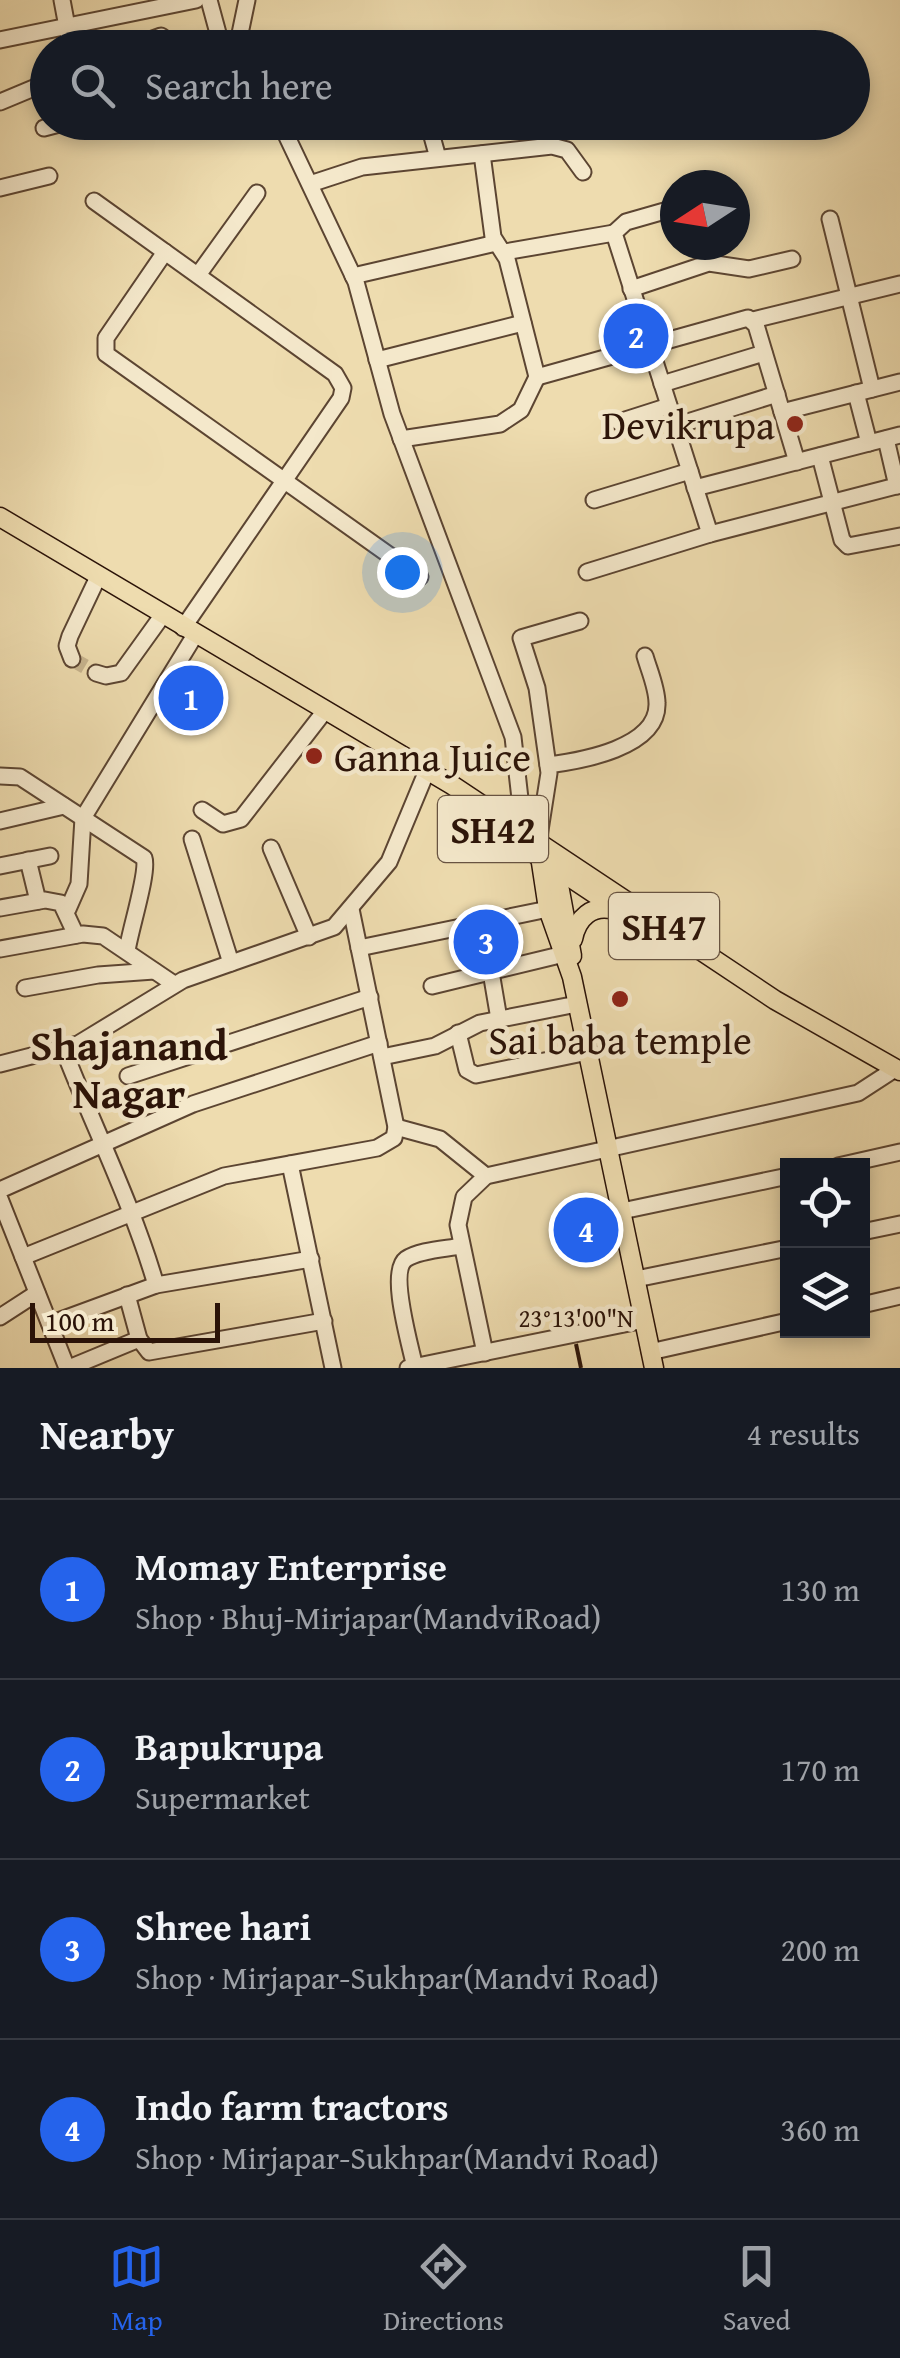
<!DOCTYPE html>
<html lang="en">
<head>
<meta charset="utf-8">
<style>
  body { margin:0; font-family:"Gentium Book Plus",serif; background:#20242c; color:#f1f3f6 }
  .controls { position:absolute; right:30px; bottom:30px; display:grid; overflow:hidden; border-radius:0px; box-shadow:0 5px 15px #0003 }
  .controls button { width:90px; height:90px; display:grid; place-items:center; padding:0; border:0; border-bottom:2px solid #363941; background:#171b24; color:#f1f3f6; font:50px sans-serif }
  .compass { position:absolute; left:660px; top:170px; width:90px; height:90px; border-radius:50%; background:#171b24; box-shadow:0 5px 15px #0003; rotate:258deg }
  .scale { position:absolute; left:30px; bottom:25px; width:190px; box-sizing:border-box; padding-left:10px; border:5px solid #2b1308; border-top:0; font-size:28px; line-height:35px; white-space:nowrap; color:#2b1308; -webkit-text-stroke:8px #f4e8cb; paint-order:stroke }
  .you { position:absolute; left:402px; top:572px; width:35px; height:35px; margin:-25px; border:8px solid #fff; border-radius:50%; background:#1a73e8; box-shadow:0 0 0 15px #1a73e833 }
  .badge { display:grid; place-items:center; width:65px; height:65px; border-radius:50%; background:#2563eb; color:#fff; font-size:32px; font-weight:700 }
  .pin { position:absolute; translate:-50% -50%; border:5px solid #fff; box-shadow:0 2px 10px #0006 }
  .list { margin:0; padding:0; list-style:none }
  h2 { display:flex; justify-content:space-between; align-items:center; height:130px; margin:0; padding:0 40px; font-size:42px }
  h2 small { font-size:32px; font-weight:400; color:#9ea1a6 }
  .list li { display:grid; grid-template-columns:65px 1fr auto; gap:30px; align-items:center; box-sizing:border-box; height:180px; padding:0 40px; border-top:2px solid #363941 }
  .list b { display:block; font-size:38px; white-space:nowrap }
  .list p { margin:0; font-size:32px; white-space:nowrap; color:#9ea1a6 }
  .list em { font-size:32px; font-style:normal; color:#9ea1a6 }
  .icon { flex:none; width:55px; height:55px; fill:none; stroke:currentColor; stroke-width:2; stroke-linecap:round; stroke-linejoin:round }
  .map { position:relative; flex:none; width:900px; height:1368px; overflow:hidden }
  .search { position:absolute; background:#171b24; box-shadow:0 5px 15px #0003; left:30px; right:30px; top:30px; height:110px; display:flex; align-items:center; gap:25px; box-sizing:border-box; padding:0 35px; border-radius:55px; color:#9ea1a6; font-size:38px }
  .sheet { height:850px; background:#171b24 }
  nav { display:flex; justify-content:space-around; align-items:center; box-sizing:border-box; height:140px; border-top:2px solid #363941; background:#171b24; font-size:28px; color:#9ea1a6 }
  nav a { display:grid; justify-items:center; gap:5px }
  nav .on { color:#2563eb }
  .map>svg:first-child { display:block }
</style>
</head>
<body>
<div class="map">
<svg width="900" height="1368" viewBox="0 0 900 1368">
  <rect width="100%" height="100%" fill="#eedcaf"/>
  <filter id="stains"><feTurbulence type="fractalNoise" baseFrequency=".002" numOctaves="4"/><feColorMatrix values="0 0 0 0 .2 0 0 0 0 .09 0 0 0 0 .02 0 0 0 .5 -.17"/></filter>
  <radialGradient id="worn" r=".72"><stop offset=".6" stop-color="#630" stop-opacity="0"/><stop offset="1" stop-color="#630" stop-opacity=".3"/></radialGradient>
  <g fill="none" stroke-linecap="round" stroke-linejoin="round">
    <path stroke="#c7b48e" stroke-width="15" stroke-dasharray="15 8" stroke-linecap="butt" d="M 72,659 L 96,673"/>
    <g stroke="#5c4532" stroke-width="19">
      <g id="minor">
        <path d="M 62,0 L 71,48"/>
        <path d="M 209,0 L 222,48"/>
        <path d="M 0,40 L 196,0"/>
        <path d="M 128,48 L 161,36 L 178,48"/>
        <path d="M 237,48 L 247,0"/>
        <path d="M 0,102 L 48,82"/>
        <path d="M 280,122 L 356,282 L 392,414 L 513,737 L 524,834"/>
        <path d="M 428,122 L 438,158"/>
        <path d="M 44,128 L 67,122"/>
        <path d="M 310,184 L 362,167 L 552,146 L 567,150 L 583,172"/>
        <path d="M 0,188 L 49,176"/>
        <path d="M 94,201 L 335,374 L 343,388 L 341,398 L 183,628"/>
        <path d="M 675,208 L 626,222 L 614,233 L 710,534"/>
        <path d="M 830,219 L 872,389"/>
        <path d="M 165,252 L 106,338 L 106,354 L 420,577"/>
        <path d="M 505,252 L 614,233"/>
        <path d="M 198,275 L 257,193"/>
        <path d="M 353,276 L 496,243"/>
        <path d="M 631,289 L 709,263 L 749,269 L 792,259"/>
        <path d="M 753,320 L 900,284"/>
        <path d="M 377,360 L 523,323"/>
        <path d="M 537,377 L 748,318 L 756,325 L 797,462"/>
        <path d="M 662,384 L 764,353"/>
        <path d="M 856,393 L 869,443"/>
        <path d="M 782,412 L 900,382"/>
        <path d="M 619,422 L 669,406"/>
        <path d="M 675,426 L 777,394"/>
        <path d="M 401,439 L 500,424 L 521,410 L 537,377 L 507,259 L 493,237 L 482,154"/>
        <path d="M 886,439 L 897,486"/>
        <path d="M 820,456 L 842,540 L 848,546 L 900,536"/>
        <path d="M 695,488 L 900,435"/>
        <path d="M 594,500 L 690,471"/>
        <path d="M 587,572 L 710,534 L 900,485"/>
        <path d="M 72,659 L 67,646 L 70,636 L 98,577"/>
        <path d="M 96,673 L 106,676 L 121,673 L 162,616"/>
        <path d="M 548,765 C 580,761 659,748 657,703 C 657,688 649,670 645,656"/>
        <path d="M 0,776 L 20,777 L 144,858 C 149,871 130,930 127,951"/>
        <path d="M 202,810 L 223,824 L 241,819 L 324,712"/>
        <path d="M 0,821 L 64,806"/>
        <path d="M 192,839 L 231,963"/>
        <path d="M 538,843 L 549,773 L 537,688 L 521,638 L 580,621"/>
        <path d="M 271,848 L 309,937"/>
        <path d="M 28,860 L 38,901"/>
        <path d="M 0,866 L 50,856"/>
        <path d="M 0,908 L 45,900 L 61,903 L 76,935"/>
        <path d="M 68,909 L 79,884 L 83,818 L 195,635"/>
        <path d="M 359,948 L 548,909"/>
        <path d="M 0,949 L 83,934 L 103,936 L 174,984"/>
        <path d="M 491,972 L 499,1019"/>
        <path d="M 432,986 L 564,954"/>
        <path d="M 25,988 L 98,975 L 154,971"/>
        <path d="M 458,1033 L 467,1070 L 476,1075 L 588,1052"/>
        <path d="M 63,1048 C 94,1128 132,1203 156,1285"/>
        <path d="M 382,1057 L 435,1046 L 480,1023 L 577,1004"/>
        <path d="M 0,1064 L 78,1044 L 183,980 L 334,927 L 389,862 L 426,773"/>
        <path d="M 128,1076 L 370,997"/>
        <path d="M 396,1127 L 440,1139 L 486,1176"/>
        <path d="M 290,1164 L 333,1368"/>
        <path d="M 838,1166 L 900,1152"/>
        <path d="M 0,1190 L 193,1104 L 379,1043"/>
        <path d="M 0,1199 L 67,1368"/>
        <path d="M 622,1211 L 788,1176"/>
        <path d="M 862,1232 L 900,1224"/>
        <path d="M 23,1257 L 224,1176 L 377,1148 L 394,1138 L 396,1127 L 351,909"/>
        <path d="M 636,1279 L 788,1248"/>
        <path d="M 127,1295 L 139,1339 L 149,1352 L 324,1321"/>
        <path d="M 862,1305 L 900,1296"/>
        <path d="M 0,1317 L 37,1293"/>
        <path d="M 50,1324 L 156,1285 L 311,1259"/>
        <path d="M 650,1352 L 788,1321"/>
        <path d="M 485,1353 L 458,1225 L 464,1197 L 486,1176 L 858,1093 L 895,1069"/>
        <path d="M 69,1368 L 139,1339"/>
        <path d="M 408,1368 L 644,1320"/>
        <path d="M 415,1368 C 411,1347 388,1272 406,1259 C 419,1250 445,1249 461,1246"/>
      </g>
    </g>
    <g stroke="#2b1308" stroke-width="21">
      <g id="major">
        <path d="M 0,517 L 452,785 L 775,1000 L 900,1071"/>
        <path d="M 458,803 L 640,924"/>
        <path d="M 538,843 L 548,909 L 572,977 L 654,1368"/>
        <path d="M 556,869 L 572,956"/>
        <path d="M 573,939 C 577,918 592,904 614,910"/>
      </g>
    </g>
    <use href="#minor" stroke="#f4e8cb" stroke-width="15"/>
    <use href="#major" stroke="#eedcaf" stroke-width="18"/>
  </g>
  <path fill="none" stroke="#2b1308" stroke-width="4" d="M 576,1344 L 581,1368"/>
  <g fill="#8f2418" stroke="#f4e8cb" stroke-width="4">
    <circle cx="795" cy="424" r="10"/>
    <circle cx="314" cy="756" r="10"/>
    <circle cx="620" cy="999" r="10"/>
  </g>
  <g text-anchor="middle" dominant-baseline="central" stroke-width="9" stroke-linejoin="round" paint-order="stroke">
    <g fill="#f4e8cb" stroke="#675342" stroke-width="2.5">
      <rect x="438" y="796" width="110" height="66" rx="8"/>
      <rect x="609" y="893" width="110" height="66" rx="8"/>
    </g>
    <g font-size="38" font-weight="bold" fill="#2b1308">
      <text x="493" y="829">SH42</text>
      <text x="664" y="926">SH47</text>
    </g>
    <g font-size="40" fill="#2b1308" stroke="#f4e8cb" text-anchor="end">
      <text x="775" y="424">Devikrupa</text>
      <text x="334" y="756" text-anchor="start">Ganna Juice</text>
      <text x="620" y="1039" text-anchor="middle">Sai baba temple</text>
    </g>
    <g font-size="42" font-weight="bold" fill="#2b1308" stroke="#f4e8cb">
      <text x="129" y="1044">Shajanand<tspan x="129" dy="48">Nagar</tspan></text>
    </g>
  </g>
  <g font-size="25" text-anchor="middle" fill="#2b1308" stroke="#f4e8cb" stroke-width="9" stroke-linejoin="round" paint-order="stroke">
    <text x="576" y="1327">23°13'00"N</text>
  </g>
  <rect width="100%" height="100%" filter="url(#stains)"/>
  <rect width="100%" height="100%" fill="url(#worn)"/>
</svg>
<div class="controls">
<button><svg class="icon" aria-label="locate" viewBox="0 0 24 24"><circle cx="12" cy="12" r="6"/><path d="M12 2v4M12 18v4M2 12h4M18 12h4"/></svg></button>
<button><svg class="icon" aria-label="layers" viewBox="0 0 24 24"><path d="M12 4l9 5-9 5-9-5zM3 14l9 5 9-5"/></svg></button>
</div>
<svg class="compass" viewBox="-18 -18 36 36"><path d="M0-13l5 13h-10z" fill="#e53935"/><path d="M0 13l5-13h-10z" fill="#9ea1a6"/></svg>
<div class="scale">100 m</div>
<div class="you"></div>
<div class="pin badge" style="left:191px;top:698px">1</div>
<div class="pin badge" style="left:636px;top:336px">2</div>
<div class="pin badge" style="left:486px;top:942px">3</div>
<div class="pin badge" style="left:586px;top:1230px">4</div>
<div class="search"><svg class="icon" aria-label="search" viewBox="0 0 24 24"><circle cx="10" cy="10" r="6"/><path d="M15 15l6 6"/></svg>Search here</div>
</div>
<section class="sheet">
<h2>Nearby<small>4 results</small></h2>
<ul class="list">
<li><span class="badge">1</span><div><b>Momay Enterprise</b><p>Shop · Bhuj-Mirjapar(MandviRoad)</p></div><em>130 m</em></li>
<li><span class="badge">2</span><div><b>Bapukrupa</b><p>Supermarket</p></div><em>170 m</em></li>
<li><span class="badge">3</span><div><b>Shree hari</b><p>Shop · Mirjapar-Sukhpar(Mandvi Road)</p></div><em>200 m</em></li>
<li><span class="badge">4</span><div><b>Indo farm tractors</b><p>Shop · Mirjapar-Sukhpar(Mandvi Road)</p></div><em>360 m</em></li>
</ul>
</section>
<nav>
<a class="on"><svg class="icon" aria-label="map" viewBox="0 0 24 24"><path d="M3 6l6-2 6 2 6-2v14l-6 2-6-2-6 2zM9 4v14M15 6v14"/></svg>Map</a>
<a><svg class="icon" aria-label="directions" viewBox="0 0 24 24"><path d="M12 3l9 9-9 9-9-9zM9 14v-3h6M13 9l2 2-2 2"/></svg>Directions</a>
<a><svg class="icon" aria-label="saved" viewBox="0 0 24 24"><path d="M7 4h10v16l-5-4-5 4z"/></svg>Saved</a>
</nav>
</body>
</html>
